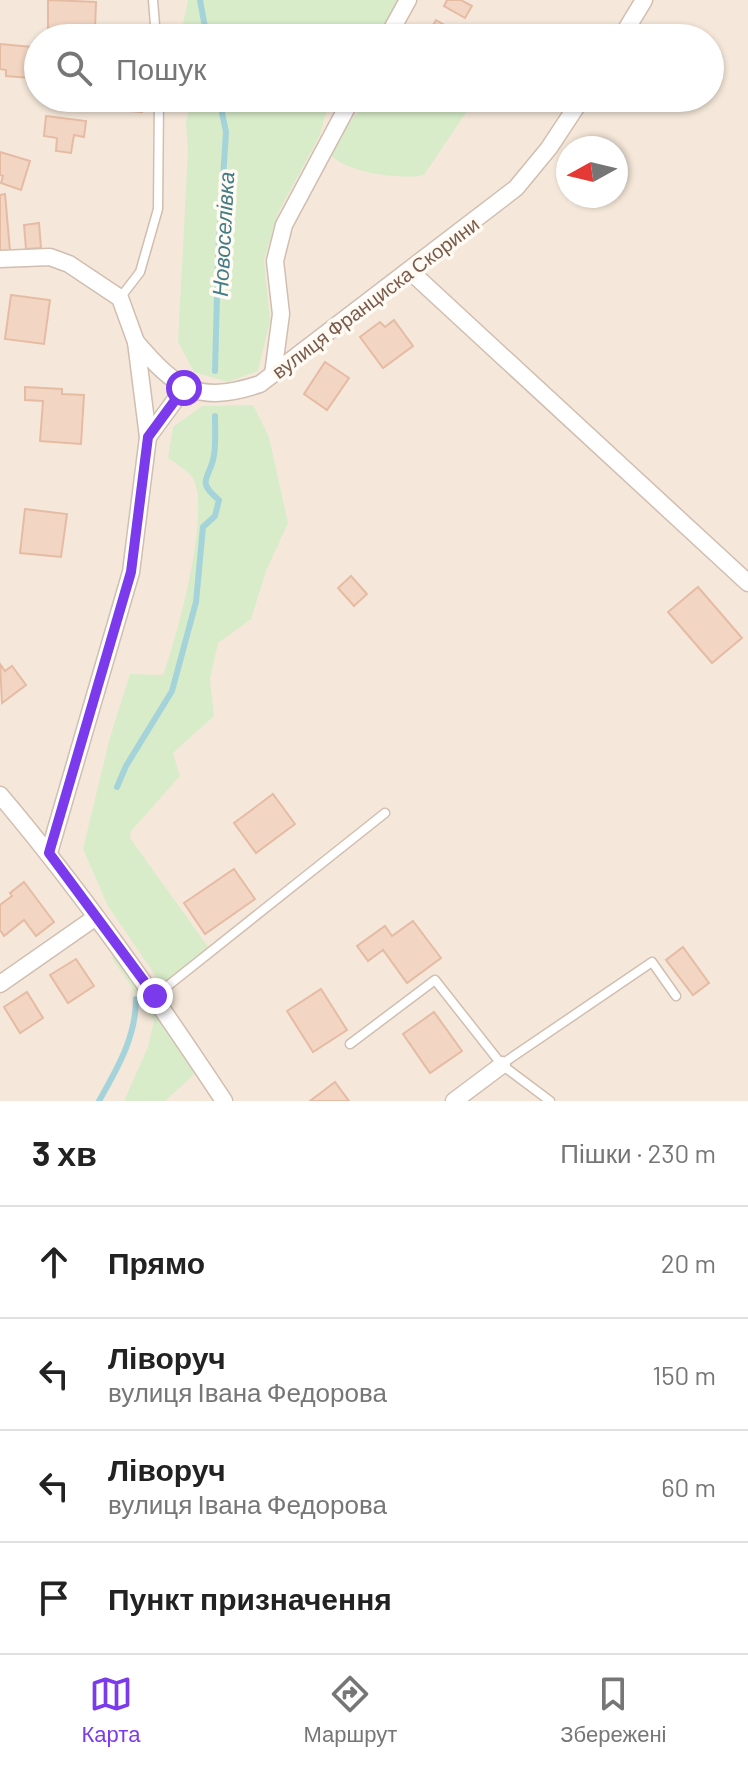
<!DOCTYPE html>
<html lang="uk">
<head>
<meta charset="utf-8">
<style>
  body { margin:0; font-family:Barlow,sans-serif; background:#f2f2f2; color:#222 }
  .compass { position:absolute; left:556px; top:136px; width:72px; height:72px; border-radius:50%; background:#fff; box-shadow:0 2px 6px #0004; rotate:262deg }
  .stop { position:absolute; width:24px; height:24px; margin:-18px; border:6px solid #7c3aed; border-radius:50%; background:#fff }
  .stop.end { background:#7c3aed; border-color:#fff; box-shadow:0 2px 8px #0008 }
  .list { margin:0; padding:0; list-style:none }
  h2 { display:flex; justify-content:space-between; align-items:center; height:104px; margin:0; padding:0 32px; font-size:34px }
  h2 small { font-size:26px; font-weight:400; color:#767676 }
  .list li { display:grid; grid-template-columns:52px 1fr auto; gap:24px; align-items:center; box-sizing:border-box; height:112px; padding:0 32px; border-top:2px solid #e0e0e0 }
  .list b { display:block; font-size:30px; white-space:nowrap }
  .list p { margin:0; font-size:26px; white-space:nowrap; color:#767676 }
  .list em { font-size:26px; font-style:normal; color:#767676 }
  .icon { flex:none; width:44px; height:44px; fill:none; stroke:currentColor; stroke-width:2; stroke-linecap:round; stroke-linejoin:round }
  .map { position:relative; flex:none; width:748px; height:1101px; overflow:hidden }
  .search { position:absolute; background:#fff; box-shadow:0 2px 6px #0004; left:24px; right:24px; top:24px; height:88px; display:flex; align-items:center; gap:20px; box-sizing:border-box; padding:0 28px; border-radius:44px; color:#767676; font-size:30px }
  .sheet { height:552px; background:#fff }
  nav { display:flex; justify-content:space-around; align-items:center; box-sizing:border-box; height:112px; border-top:2px solid #e0e0e0; background:#fff; font-size:22px; color:#767676 }
  nav a { display:grid; justify-items:center; gap:4px }
  nav .on { color:#7c3aed }
  .map>svg:first-child { display:block }
</style>
</head>
<body>
<div class="map">
<svg width="748" height="1101" viewBox="0 0 748 1101">
  <rect width="100%" height="100%" fill="#fdf6ec"/>
  <path fill="#f5e8da" fill-rule="evenodd" d="M 0,0 L 748,0 L 748,1101 L 0,1101 ZM 38,38 L 710,38 L 710,98 L 38,98 ZM 568,148 L 616,148 L 616,196 L 568,196 Z"/>
  <g fill="#d8ecc9">
    <path d="M 188,0 L 408,0 L 387,38 L 180,38 Z"/>
    <path d="M 192,98 L 352,98 L 348,106 L 330,100 L 319,137 L 278,213 L 264,260 L 270,321 L 258,371 L 228,382 L 194,372 L 178,342 L 188,151 L 186,122 Z"/>
    <path d="M 370,98 L 452,98 L 469,108 L 424,175 C 403,180 346,173 331,155 L 344,129 Z"/>
    <path d="M 253,405 L 269,437 L 288,523 L 266,571 L 251,619 L 218,643 L 210,679 L 214,716 L 173,753 L 180,776 L 131,831 L 130,838 L 211,951 L 164,988 L 108,906 L 83,849 L 110,737 L 130,674 L 163,675 C 176,641 213,506 192,477 C 187,470 175,463 168,458 L 173,427 L 202,406 Z"/>
    <path d="M 124,955 L 202,1067 L 165,1101 L 124,1101 L 148,1047 L 154,1020 L 111,957 Z"/>
  </g>
  <g fill="none" stroke-linecap="round" stroke-linejoin="round">
    <g stroke="#a5d3da" stroke-width="6">
      <path d="M 200,0 L 207,38"/>
      <path d="M 215,371 L 218,257 L 226,132 L 219,98"/>
      <path d="M 117,787 L 126,766 L 172,691 L 196,602 L 203,527 L 215,516 L 219,500 C 194,480 211,478 214,455 C 216,443 215,428 215,416"/>
      <path d="M 99,1101 C 117,1069 136,1037 136,999"/>
    </g>
  </g>
  <g fill="#f3d5c3" stroke="#e6bba3" stroke-width="2">
    <path d="M 48,0 L 96,2 L 95,29 L 48,28 Z"/>
    <path d="M 447,0 L 461,0 L 472,6 L 465,18 L 444,6 Z"/>
    <path d="M 436,20 L 465,37 L 464,38 L 425,38 Z"/>
    <path d="M 0,44 L 32,47 L 30,78 L 6,76 L 6,70 L 0,69 Z"/>
    <path d="M 104,98 L 143,98 L 142,112 L 103,109 Z"/>
    <path d="M 46,116 L 86,121 L 84,137 L 74,135 L 71,153 L 56,151 L 57,138 L 44,136 Z"/>
    <path d="M 0,152 L 30,161 L 21,190 L 1,183 L 3,176 L 0,175 Z"/>
    <path d="M 5,194 L 10,251 L 0,251 L 0,195 Z"/>
    <path d="M 39,223 L 41,248 L 26,249 L 24,225 Z"/>
    <path d="M 11,295 L 50,300 L 44,344 L 5,339 Z"/>
    <path d="M 394,320 L 413,346 L 383,368 L 360,337 L 380,322 L 385,327 Z"/>
    <path d="M 325,362 L 349,378 L 327,410 L 304,394 Z"/>
    <path d="M 25,387 L 62,389 L 62,394 L 84,395 L 81,444 L 40,441 L 43,401 L 25,400 Z"/>
    <path d="M 25,509 L 67,514 L 61,557 L 20,553 Z"/>
    <path d="M 351,576 L 367,594 L 354,606 L 338,588 Z"/>
    <path d="M 698,587 L 742,638 L 712,663 L 668,612 Z"/>
    <path d="M 0,664 L 5,671 L 12,666 L 26,685 L 2,703 Z"/>
    <path d="M 273,794 L 295,824 L 256,853 L 234,823 Z"/>
    <path d="M 234,869 L 255,899 L 205,934 L 184,903 Z"/>
    <path d="M 24,882 L 54,922 L 36,936 L 24,920 L 4,936 L 0,930 L 0,905 L 12,896 L 10,893 Z"/>
    <path d="M 413,921 L 441,958 L 407,983 L 383,950 L 368,961 L 357,946 L 385,926 L 392,936 Z"/>
    <path d="M 683,947 L 709,983 L 693,995 L 666,960 Z"/>
    <path d="M 76,959 L 94,986 L 68,1003 L 50,975 Z"/>
    <path d="M 321,989 L 347,1030 L 313,1052 L 287,1011 Z"/>
    <path d="M 27,992 L 43,1018 L 20,1033 L 4,1007 Z"/>
    <path d="M 434,1012 L 462,1051 L 430,1073 L 403,1034 Z"/>
    <path d="M 335,1082 L 349,1101 L 310,1101 Z"/>
  </g>
  <g fill="none" stroke-linecap="round" stroke-linejoin="round">
    <g stroke="#d1beb0" stroke-width="11">
      <g id="lane">
        <path d="M 153,0 L 156,38"/>
        <path d="M 120,298 L 140,272 L 158,209 L 159,98"/>
        <path d="M 155,996 L 385,813"/>
        <path d="M 350,1044 L 435,980 L 502,1065 L 550,1101"/>
        <path d="M 502,1064 L 652,962 L 676,996"/>
      </g>
    </g>
    <g stroke="#d1beb0" stroke-width="19">
      <g id="street">
        <path d="M 387,38 L 408,0"/>
        <path d="M 621,38 L 644,0"/>
        <path d="M 0,259 L 50,257 L 69,264 L 120,298 L 136,342 L 148,437 L 131,572 L 49,853"/>
        <path d="M 410,271 L 748,583"/>
        <path d="M 136,342 C 176,388 196,405 260,384 L 516,188 L 549,148 L 582,98"/>
        <path d="M 273,374 L 281,314 L 275,261 L 284,225 L 352,98"/>
        <path d="M 148,437 L 184,388"/>
        <path d="M 0,795 C 82,892 154,995 224,1101"/>
        <path d="M 0,984 L 96,917"/>
        <path d="M 454,1101 L 502,1065"/>
      </g>
    </g>
    <use href="#lane" stroke="#fff" stroke-width="8"/>
    <use href="#street" stroke="#fff" stroke-width="16"/>
  </g>
  <g fill="none" stroke-linecap="round" stroke-linejoin="round">
    <path stroke="#7c3aed" stroke-width="10" d="M 155,996 L 49,853 L 131,572 L 148,437 L 184,388"/>
  </g>
  <g text-anchor="middle" dominant-baseline="central" stroke-width="7" stroke-linejoin="round" paint-order="stroke">
    <g font-size="20" fill="#7a5c4d" stroke="#fffaf3">
      <text transform="translate(375 297) rotate(-37)">вулиця Франциска Скорини</text>
    </g>
    <g font-size="22" font-style="italic" fill="#437c86" stroke="#fffaf3">
      <text transform="translate(222 234) rotate(-87)">Новоселівка</text>
    </g>
  </g>
</svg>
<svg class="compass" viewBox="-18 -18 36 36"><path d="M0-13l5 13h-10z" fill="#e53935"/><path d="M0 13l5-13h-10z" fill="#767676"/></svg>
<div class="stop" style="left:184px;top:388px"></div>
<div class="stop end" style="left:155px;top:996px"></div>
<div class="search"><svg class="icon" aria-label="search" viewBox="0 0 24 24"><circle cx="10" cy="10" r="6"/><path d="M15 15l6 6"/></svg>Пошук</div>
</div>
<section class="sheet">
<h2>3 хв<small>Пішки · 230 m</small></h2>
<ul class="list">
<li><svg class="icon" aria-label="ahead" viewBox="0 0 24 24"><path d="M12 20V5M6 11l6-6 6 6"/></svg><div><b>Прямо</b></div><em>20 m</em></li>
<li><svg class="icon" aria-label="left" viewBox="0 0 24 24"><path d="M17 20v-9H6M10 6l-5 5 5 5"/></svg><div><b>Ліворуч</b><p>вулиця Івана Федорова</p></div><em>150 m</em></li>
<li><svg class="icon" aria-label="left" viewBox="0 0 24 24"><path d="M17 20v-9H6M10 6l-5 5 5 5"/></svg><div><b>Ліворуч</b><p>вулиця Івана Федорова</p></div><em>60 m</em></li>
<li><svg class="icon" aria-label="arrive" viewBox="0 0 24 24"><path d="M6 21V4h12l-3 4 3 4H6"/></svg><div><b>Пункт призначення</b></div></li>
</ul>
</section>
<nav>
<a class="on"><svg class="icon" aria-label="map" viewBox="0 0 24 24"><path d="M3 6l6-2 6 2 6-2v14l-6 2-6-2-6 2zM9 4v14M15 6v14"/></svg>Карта</a>
<a><svg class="icon" aria-label="directions" viewBox="0 0 24 24"><path d="M12 3l9 9-9 9-9-9zM9 14v-3h6M13 9l2 2-2 2"/></svg>Маршрут</a>
<a><svg class="icon" aria-label="saved" viewBox="0 0 24 24"><path d="M7 4h10v16l-5-4-5 4z"/></svg>Збережені</a>
</nav>
</body>
</html>
